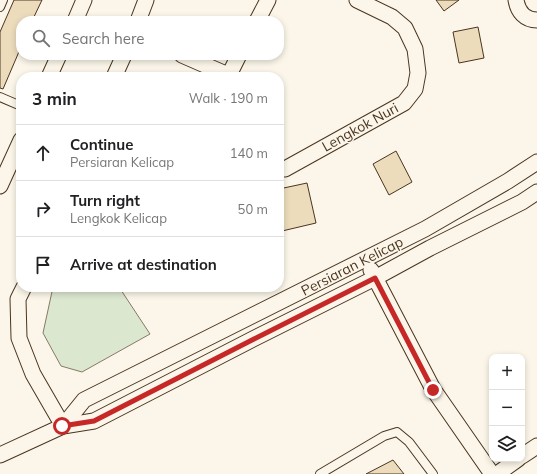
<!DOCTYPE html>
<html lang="en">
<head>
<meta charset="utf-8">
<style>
  body { margin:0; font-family:Mulish,sans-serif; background:#f6f6f6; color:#202124 }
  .controls { position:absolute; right:12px; bottom:12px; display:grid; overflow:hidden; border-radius:8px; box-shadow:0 2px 6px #0003 }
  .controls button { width:36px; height:36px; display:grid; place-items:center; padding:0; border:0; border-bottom:1px solid #e0e0e0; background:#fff; color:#202124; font:20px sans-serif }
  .stop { position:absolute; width:12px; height:12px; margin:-9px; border:3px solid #c62828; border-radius:50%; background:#fff }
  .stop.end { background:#c62828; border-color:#fff; box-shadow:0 1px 4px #0008 }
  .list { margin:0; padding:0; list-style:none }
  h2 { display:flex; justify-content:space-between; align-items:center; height:52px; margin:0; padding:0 16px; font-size:17px }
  h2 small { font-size:13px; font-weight:400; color:#757577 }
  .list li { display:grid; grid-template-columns:26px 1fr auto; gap:12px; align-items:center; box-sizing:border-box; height:56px; padding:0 16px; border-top:1px solid #e0e0e0 }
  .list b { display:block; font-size:15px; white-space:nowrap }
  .list p { margin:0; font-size:13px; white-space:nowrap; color:#757577 }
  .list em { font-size:13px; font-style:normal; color:#757577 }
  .icon { flex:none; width:22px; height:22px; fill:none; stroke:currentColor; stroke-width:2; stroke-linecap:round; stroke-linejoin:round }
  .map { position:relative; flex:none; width:537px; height:474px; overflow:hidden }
  .search { position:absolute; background:#fff; box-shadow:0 2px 6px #0003; left:16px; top:16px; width:268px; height:44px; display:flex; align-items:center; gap:10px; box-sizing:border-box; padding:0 14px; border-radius:16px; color:#757577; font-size:15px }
  .panel { position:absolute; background:#fff; box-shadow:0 2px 6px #0003; left:16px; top:72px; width:268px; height:220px; border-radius:16px }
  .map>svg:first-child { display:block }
</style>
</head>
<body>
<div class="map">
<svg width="537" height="474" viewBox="0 0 537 474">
  <rect width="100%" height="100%" fill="#fbf6e9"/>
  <path fill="#dce7d0" stroke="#887966" d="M 53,287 L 119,287 L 150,334 L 82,372 L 61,366 L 43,333 Z"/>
  <g fill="#ecdcbc" stroke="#4a3520">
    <path d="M 14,0 L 42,0 L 32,21 L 21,21 L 21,47 L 3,89 L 0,88 L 0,32 Z"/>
    <path d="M 436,0 L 459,0 L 444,11 Z"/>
    <path d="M 478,27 L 484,58 L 459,63 L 453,32 Z"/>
    <path d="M 396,151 L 412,182 L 389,195 L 373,164 Z"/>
    <path d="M 307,183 L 316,223 L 282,231 L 279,217 L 279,189 Z"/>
    <path d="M 393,460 L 404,474 L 366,474 Z"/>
  </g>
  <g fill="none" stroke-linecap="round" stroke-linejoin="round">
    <g stroke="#4a3520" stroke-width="10">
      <g id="service">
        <path d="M 0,7 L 3,0"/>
        <path d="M 0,97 L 21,106"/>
        <path d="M 320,474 L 384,436 L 397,432 L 409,442 L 433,474"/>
      </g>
    </g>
    <g stroke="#4a3520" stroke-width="17">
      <g id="minor">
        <path d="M 516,0 C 518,12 525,20 537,20"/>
        <path d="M 75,21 L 84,0"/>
        <path d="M 138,21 L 146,0"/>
        <path d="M 257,21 L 268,0"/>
        <path d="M 182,55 L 228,75"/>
        <path d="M 49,77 L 59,55"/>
        <path d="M 114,77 L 124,55"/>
        <path d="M 228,77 L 239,55"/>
        <path d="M 279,169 L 285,169 L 404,103 L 415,89 L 418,73 L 415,49 L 405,28 L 392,17 L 357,0"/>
        <path d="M 0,186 L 21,140"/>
        <path d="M 371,270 L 433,389 L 492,474"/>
        <path d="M 24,287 L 18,299 L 19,338 L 33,374 L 63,426"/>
        <path d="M 63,426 L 84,400 L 425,229 L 508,181 L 537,162"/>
        <path d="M 0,455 L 63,426 L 94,421 L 253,339 L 375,278 L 430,248 L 522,202 L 537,192"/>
        <path d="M 522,456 L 537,446"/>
        <path d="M 497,474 L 518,459"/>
      </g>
    </g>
    <use href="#service" stroke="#fbf6e9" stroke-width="8"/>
    <use href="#minor" stroke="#fbf6e9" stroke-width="15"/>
  </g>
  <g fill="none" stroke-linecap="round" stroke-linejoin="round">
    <path stroke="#c62828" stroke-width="5" d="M 62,426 L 94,421 L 254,339 L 375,278 L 433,390"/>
  </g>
  <g text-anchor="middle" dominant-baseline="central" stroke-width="3" stroke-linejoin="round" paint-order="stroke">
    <g font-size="14" fill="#4a3520" stroke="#fbf6e9">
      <text transform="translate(360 127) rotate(-29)">Lengkok Nuri</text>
      <text transform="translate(352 266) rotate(-27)">Persiaran Kelicap</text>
    </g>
  </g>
</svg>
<div class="controls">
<button>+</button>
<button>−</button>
<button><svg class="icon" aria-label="layers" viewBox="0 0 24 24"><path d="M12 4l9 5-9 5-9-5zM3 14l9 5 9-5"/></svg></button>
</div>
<div class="stop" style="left:62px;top:426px"></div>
<div class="stop end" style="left:433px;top:390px"></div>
<div class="search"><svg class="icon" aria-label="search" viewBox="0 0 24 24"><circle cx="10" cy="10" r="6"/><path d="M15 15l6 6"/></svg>Search here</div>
<section class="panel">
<h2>3 min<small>Walk · 190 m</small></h2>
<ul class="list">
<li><svg class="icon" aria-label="ahead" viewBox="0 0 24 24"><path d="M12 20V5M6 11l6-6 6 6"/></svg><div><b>Continue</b><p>Persiaran Kelicap</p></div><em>140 m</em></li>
<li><svg class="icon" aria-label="right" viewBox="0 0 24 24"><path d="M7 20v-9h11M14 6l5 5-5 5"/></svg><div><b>Turn right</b><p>Lengkok Kelicap</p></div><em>50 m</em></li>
<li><svg class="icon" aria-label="arrive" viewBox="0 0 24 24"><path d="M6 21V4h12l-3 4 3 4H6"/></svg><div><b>Arrive at destination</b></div></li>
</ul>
</section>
</div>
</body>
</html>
